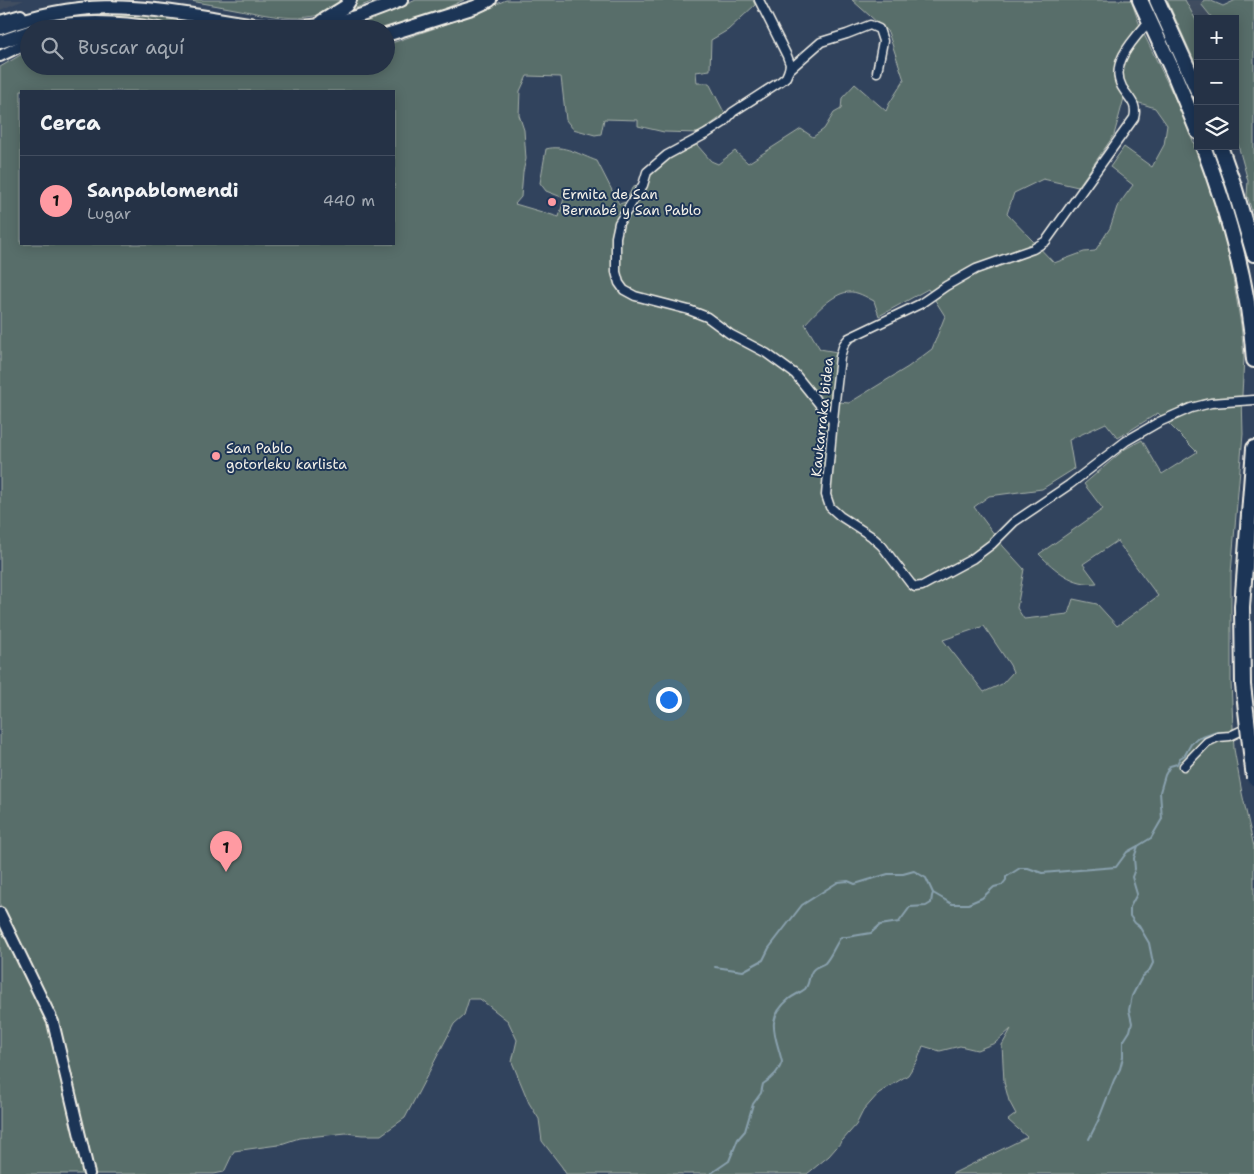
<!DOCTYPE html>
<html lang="es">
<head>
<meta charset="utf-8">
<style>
  body { margin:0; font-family:"Shantell Sans",sans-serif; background:#313e51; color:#f1f3f6 }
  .controls { position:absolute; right:15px; top:15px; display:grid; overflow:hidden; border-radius:0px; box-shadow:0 2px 12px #0003 }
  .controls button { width:45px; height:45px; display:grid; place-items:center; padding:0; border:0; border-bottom:1px solid #424d5f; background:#253246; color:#f1f3f6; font:25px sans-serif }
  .you { position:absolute; left:668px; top:699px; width:18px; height:18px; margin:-12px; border:4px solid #fff; border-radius:50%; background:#1a73e8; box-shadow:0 0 0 8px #1a73e833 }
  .badge { display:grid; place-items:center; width:32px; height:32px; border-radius:50%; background:#ff9aa2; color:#111; font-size:16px; font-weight:700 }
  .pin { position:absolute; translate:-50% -41px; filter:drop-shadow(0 1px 2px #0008) }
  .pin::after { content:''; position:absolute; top:26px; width:18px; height:15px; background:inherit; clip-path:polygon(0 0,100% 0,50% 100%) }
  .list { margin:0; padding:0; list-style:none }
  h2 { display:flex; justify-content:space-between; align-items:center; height:65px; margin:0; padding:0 20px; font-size:21px }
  h2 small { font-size:16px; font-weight:400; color:#a3aab3 }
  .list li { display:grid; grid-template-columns:32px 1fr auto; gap:15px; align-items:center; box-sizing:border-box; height:90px; padding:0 20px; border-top:1px solid #424d5f }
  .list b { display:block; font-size:19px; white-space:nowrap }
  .list p { margin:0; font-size:16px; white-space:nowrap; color:#a3aab3 }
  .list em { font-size:16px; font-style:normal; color:#a3aab3 }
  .icon { flex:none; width:28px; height:28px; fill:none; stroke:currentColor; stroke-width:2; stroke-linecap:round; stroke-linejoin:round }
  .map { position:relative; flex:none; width:1254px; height:1174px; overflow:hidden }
  .search { position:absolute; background:#253246; box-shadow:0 2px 12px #0003; left:20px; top:20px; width:375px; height:55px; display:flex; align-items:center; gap:12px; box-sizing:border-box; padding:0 18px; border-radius:28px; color:#a3aab3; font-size:19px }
  .panel { position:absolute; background:#253246; box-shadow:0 2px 12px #0003; left:20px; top:90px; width:375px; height:155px; border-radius:0px }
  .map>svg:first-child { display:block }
</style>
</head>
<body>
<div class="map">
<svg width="1254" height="1174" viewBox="0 0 1254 1174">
  <rect width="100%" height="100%" fill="#31435d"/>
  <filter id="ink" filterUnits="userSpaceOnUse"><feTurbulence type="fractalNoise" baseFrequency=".02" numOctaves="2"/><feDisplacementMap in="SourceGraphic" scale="10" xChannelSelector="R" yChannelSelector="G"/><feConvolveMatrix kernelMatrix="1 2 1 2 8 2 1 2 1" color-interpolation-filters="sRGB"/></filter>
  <g filter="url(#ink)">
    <g fill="#3f4d61">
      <path d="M 0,0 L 24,0 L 0,10 Z"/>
      <path d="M 1185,0 L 1204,0 L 1201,4 L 1213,19 L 1198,19 L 1198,24 Z"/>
    </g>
    <g fill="#596e6a" stroke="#a6b0a9" fill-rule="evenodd">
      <path d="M 185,0 L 343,0 C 318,29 268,15 235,9 C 219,6 202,3 185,0 Z"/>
      <path d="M 357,0 L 376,0 L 351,10 Z"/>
      <path d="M 416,0 L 464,0 L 420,20 L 386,29 L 337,29 C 364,23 391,11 416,0 Z"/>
      <path d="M 506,0 L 753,0 L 755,5 L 728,30 L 711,40 L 710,70 L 696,72 L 697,83 L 709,83 L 725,114 L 699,133 L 664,132 L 638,126 L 638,120 L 604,119 L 601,134 L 595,135 L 573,129 L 566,120 L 561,77 L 527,76 L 520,91 L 519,115 L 524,130 L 526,159 L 523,172 L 521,197 L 515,204 L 559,217 L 564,198 L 546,191 L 540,183 L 546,149 C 564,144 580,155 597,161 L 619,204 L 626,202 L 632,188 C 646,183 655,166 669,158 C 677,153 688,149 697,145 L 711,161 L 718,164 L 735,151 L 748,163 L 801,129 L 813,137 L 824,129 L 834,113 L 841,109 L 842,98 L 855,84 L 886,111 L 889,104 L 904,80 L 888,32 L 852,0 L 1131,0 L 1140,26 L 1184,117 L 1208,180 L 1226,237 L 1241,325 L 1244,357 L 1242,395 L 1243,434 L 1231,573 L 1231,682 L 1234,749 L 1242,793 L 1254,847 L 1254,1174 L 952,1174 L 1027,1137 L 1008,1120 L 1016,1114 L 1009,1101 L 1004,1082 L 1002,1045 L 1011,1029 L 995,1043 L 977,1050 L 960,1046 L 940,1051 L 923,1046 L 918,1059 L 908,1075 L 879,1093 L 863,1111 L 856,1125 L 829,1156 L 807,1174 L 566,1174 L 562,1167 L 542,1141 L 539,1119 L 529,1103 L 512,1062 L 517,1040 L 508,1021 L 480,999 L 469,999 L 464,1015 L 454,1024 L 405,1118 L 381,1135 L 362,1135 L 346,1133 L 299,1138 L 278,1145 L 234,1151 L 224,1172 L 214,1174 L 0,1174 L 0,67 L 29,50 L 29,66 L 386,66 L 386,45 L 464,18 ZM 21,91 L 394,91 L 394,244 L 21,244 ZM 1124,98 L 1155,108 L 1167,125 L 1164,145 L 1152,167 L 1124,147 L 1110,167 L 1133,185 L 1117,207 L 1110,228 L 1095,251 L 1084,252 L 1054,263 L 1007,214 L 1014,193 L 1043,179 L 1078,187 L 1114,135 ZM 928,289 L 945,316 L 932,349 L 908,367 L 849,403 L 830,401 L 837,352 L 820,349 L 805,324 C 815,313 832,294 848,292 C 857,291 866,297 874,301 L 879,316 ZM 1158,413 L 1197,452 L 1162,474 L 1142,440 L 1125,449 L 1084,484 L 1103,509 L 1039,554 C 1055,570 1073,586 1097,583 L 1083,564 L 1117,541 L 1158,596 L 1117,626 L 1097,604 L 1073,599 L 1068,614 L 1024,619 L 1017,608 L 1024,569 L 1003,546 L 974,507 L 989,496 L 1042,489 L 1074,469 L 1069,440 L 1106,423 L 1118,438 ZM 984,626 L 1010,665 L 1013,672 L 1002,684 L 984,692 L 943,640 Z"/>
      <path d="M 1167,0 L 1185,0 L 1198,24 L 1198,69 Z"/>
      <path d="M 1204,0 L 1209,0 L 1223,6 L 1236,0 L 1254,0 L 1254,218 L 1247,195 L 1248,181 L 1235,134 L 1235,19 L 1213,19 L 1201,4 Z"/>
      <path d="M 113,11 L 152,14 L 242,29 C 227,29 211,30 196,29 C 167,27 138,18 109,17 C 72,15 34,24 0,37 L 0,35 L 4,33 L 39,20 Z"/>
    </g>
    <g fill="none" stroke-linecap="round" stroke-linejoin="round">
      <g stroke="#89a1ae" stroke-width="2">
        <path d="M 715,967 L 743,971 L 763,960 L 769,948 L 802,905 L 838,882 L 848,881 L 855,884 L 888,874 L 903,874 L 914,871 L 926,878 L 933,893"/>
        <path d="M 1089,1139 L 1098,1121 L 1114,1080 L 1120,1069 L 1123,1057 L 1123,1042 L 1130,1031 L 1132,1023 L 1129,1010 L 1132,996 L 1142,977 L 1149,971 L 1153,963 L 1149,943 L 1139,926 L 1135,923 L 1130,916 L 1130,907 L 1137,894 L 1132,877 L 1135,869 L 1134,858 L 1138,846 L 1151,838 L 1162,819 L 1160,792 L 1165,775 L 1170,766 L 1177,764 L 1180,758 L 1185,755 L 1191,744 L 1197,739 L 1217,732 L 1231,732"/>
        <path d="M 710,1174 L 729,1161 L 738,1139 L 745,1131 L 753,1104 L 761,1093 L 763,1084 C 771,1079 779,1072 782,1062 C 776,1035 764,1020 789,999 C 794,995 800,993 805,989 C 810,983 808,977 812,971 C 815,966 821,966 825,963 C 832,955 835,945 841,937 L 847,937 L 871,933 L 880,925 L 899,922 L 910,907 L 926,906 L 931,903 L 932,896 L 933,893 L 952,904 L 968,904 L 982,898 L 994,887 L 1002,885 L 1006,880 L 1006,877 L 1020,868 L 1028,868 L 1042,873 L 1116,867 L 1127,852 L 1138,846"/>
      </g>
      <g stroke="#f4f1e8" stroke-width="11">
        <g id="minor">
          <path d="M 759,0 L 787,56 L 790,64 L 789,70 L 786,77 L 781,81 L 733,112 L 723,123 L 706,134 L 667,155 L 647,172 L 643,185 L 619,223 L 616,237 L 616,272 L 619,283 L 624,290 L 635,296 L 689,310 L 707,317 L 730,334 L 766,353 L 795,374 L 833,421"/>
          <path d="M 1145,26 C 1131,42 1110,65 1122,87 C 1129,99 1138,104 1134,118 L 1046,241 L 1033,249 L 976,269 L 946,286 L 920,304 L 849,338 L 844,344 L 840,357 L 834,410 L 826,495 L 830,507 L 840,516 L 871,536 L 882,546 L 911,584 L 915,587 L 922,586 L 972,559 L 992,544 L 1014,522 L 1069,485 L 1126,441 L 1159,422 L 1191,408 L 1211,403 L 1254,400"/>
          <path d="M 789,70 L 821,42 L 847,34 L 870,25 L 879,29 L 883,41 L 877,72"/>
          <path d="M 1184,766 L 1207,742 L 1218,737 L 1230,736 L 1249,727"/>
        </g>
      </g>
      <g stroke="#f4f1e8" stroke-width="14">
        <g id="tertiary">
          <path d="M 0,21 L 21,15"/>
          <path d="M 0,56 L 29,42"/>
          <path d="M 0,913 L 53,1022 L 89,1174"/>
        </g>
      </g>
      <g stroke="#f4f1e8" stroke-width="16">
        <g id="primary">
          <path d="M 322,21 L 346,6 L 350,0"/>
          <path d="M 0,28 C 78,0 132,4 212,18 C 241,23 269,28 299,27 C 334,26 369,14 401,0"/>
          <path d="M 41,29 C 80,20 120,22 159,29"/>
          <path d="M 386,35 L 475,7 L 490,0"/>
          <path d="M 0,42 L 29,32"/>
        </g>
      </g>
      <g stroke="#f4f1e8" stroke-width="18">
        <g id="motorway">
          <path d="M 1140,0 L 1175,76 L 1198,132"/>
          <path d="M 1157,0 L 1198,91"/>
          <path d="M 1203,146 C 1229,216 1249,286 1254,360"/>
          <path d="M 1220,146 L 1234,186 L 1254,254"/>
          <path d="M 1242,607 L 1254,448"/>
        </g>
      </g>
      <use href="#minor" stroke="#1d3557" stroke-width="8"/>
      <use href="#tertiary" stroke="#1d3557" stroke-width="10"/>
      <use href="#primary" stroke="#1d3557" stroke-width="12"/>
      <use href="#motorway" stroke="#1d3557" stroke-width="14"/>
      <g stroke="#f4f1e8" stroke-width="18" stroke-linecap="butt">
        <path id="motorway-bridge" d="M 1242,607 L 1243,685 L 1254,778"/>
      </g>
      <use href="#motorway-bridge" stroke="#1d3557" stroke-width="14"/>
    </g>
  </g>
  <g fill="#ff9aa2" stroke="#1d3557" stroke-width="2">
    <circle cx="552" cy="202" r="5"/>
    <circle cx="216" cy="456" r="5"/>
  </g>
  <g text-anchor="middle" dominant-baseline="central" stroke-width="4" stroke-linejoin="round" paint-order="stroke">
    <g font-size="14" fill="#f4f1e8" stroke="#1d3557" text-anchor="start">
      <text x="562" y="194">Ermita de San<tspan x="562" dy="16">Bernabé y San Pablo</tspan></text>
      <text x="226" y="448">San Pablo<tspan x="226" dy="16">gotorleku karlista</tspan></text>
    </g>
    <g font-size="14" fill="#f4f1e8" stroke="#1d3557">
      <text transform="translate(822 417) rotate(-84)">Kaukarraka bidea</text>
    </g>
  </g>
</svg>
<div class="controls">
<button>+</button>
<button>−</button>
<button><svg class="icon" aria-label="layers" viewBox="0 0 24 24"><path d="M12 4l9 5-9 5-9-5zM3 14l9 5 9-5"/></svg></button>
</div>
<div class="you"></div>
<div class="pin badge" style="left:226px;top:872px">1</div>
<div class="search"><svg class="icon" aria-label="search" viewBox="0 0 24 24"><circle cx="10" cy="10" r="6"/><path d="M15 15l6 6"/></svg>Buscar aquí</div>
<section class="panel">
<h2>Cerca<small></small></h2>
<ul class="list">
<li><span class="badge">1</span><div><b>Sanpablomendi</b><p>Lugar</p></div><em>440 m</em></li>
</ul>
</section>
</div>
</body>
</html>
